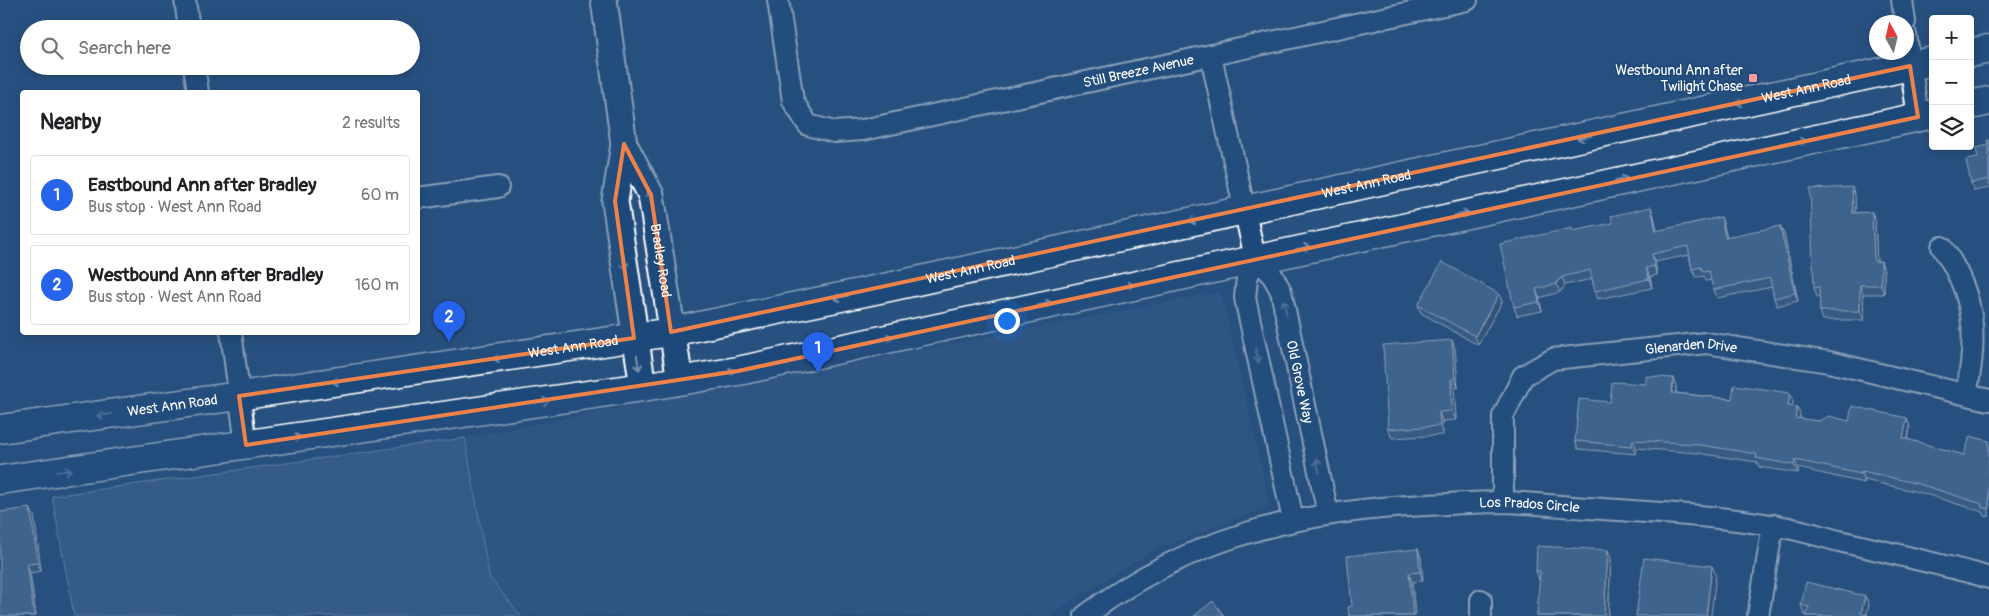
<!DOCTYPE html>
<html lang="en">
<head>
<meta charset="utf-8">
<style>
  body { margin:0; font-family:Pangolin,sans-serif; background:#f6f6f6; color:#202124 }
  .controls { position:absolute; right:15px; top:15px; display:grid; overflow:hidden; border-radius:5px; box-shadow:0 2px 8px #0003 }
  .controls button { width:45px; height:45px; display:grid; place-items:center; padding:0; border:0; border-bottom:1px solid #e0e0e0; background:#fff; color:#202124; font:25px sans-serif }
  .compass { position:absolute; left:1869px; top:15px; width:45px; height:45px; border-radius:50%; background:#fff; box-shadow:0 2px 8px #0003; rotate:352deg }
  .you { position:absolute; left:1006px; top:320px; width:18px; height:18px; margin:-12px; border:4px solid #fff; border-radius:50%; background:#1a73e8; box-shadow:0 0 0 8px #1a73e833 }
  .badge { display:grid; place-items:center; width:32px; height:32px; border-radius:50%; background:#2563eb; color:#fff; font-size:16px; font-weight:700 }
  .pin { position:absolute; translate:-50% -41px; filter:drop-shadow(0 1px 2px #0008) }
  .pin::after { content:''; position:absolute; top:26px; width:18px; height:15px; background:inherit; clip-path:polygon(0 0,100% 0,50% 100%) }
  .list { margin:0; padding:0; list-style:none }
  h2 { display:flex; justify-content:space-between; align-items:center; height:65px; margin:0; padding:0 20px; font-size:21px }
  h2 small { font-size:16px; font-weight:400; color:#757577 }
  .list li { display:grid; grid-template-columns:32px 1fr auto; gap:15px; align-items:center; box-sizing:border-box; height:80px; margin:0 10px 10px; padding:0 10px; border:1px solid #e0e0e0; border-radius:5px }
  .list b { display:block; font-size:19px; white-space:nowrap }
  .list p { margin:0; font-size:16px; white-space:nowrap; color:#757577 }
  .list em { font-size:16px; font-style:normal; color:#757577 }
  .icon { flex:none; width:28px; height:28px; fill:none; stroke:currentColor; stroke-width:2; stroke-linecap:round; stroke-linejoin:round }
  .map { position:relative; flex:none; width:1989px; height:616px; overflow:hidden }
  .search { position:absolute; background:#fff; box-shadow:0 2px 8px #0003; left:20px; top:20px; width:400px; height:55px; display:flex; align-items:center; gap:12px; box-sizing:border-box; padding:0 18px; border-radius:28px; color:#757577; font-size:19px }
  .panel { position:absolute; background:#fff; box-shadow:0 2px 8px #0003; left:20px; top:90px; width:400px; height:245px; border-radius:5px }
  .map>svg:first-child { display:block }
</style>
</head>
<body>
<div class="map">
<svg width="1989" height="616" viewBox="0 0 1989 616">
  <rect width="100%" height="100%" fill="#28517f"/>
  <filter id="ink" filterUnits="userSpaceOnUse"><feTurbulence type="fractalNoise" baseFrequency=".02" numOctaves="2"/><feDisplacementMap in="SourceGraphic" scale="10" xChannelSelector="R" yChannelSelector="G"/><feConvolveMatrix kernelMatrix="1 2 1 2 8 2 1 2 1" color-interpolation-filters="sRGB"/></filter>
  <g filter="url(#ink)">
    <path fill="#375d88" d="M 1221,292 L 1270,506 L 1152,551 L 1062,606 L 1052,616 L 521,616 L 489,577 L 465,438 Z"/>
    <path fill="#446890" stroke="#a2b4c8" d="M 465,438 L 489,577 L 521,616 L 74,616 L 52,496 Z"/>
    <g fill="none" stroke-linecap="round" stroke-linejoin="round">
      <g stroke="#fff" stroke-width="24">
        <g id="minor">
          <path d="M 185,0 L 189,29"/>
          <path id="s1" d="M 778,0 L 793,101 L 808,125 L 834,132 L 863,130 L 1467,0"/>
          <path d="M 1902,0 L 1905,22"/>
          <path d="M 1906,35 L 1918,117"/>
          <path id="s2" d="M 1211,56 L 1255,258 L 1271,273 L 1281,291 L 1328,514"/>
          <path d="M 194,66 L 198,92"/>
          <path d="M 418,198 L 498,187"/>
          <path d="M 1942,247 C 1976,296 1978,337 1966,394"/>
          <path d="M 1255,258 L 1247,278 L 1245,298 L 1293,520"/>
          <path d="M 231,332 L 246,445"/>
          <path id="s3" d="M 1503,502 L 1503,416 L 1523,376 L 1553,359 L 1706,343 L 1829,362 L 1989,400"/>
          <path d="M 1481,600 L 1481,616"/>
          <path id="s4" d="M 1085,616 C 1189,537 1298,511 1426,505 C 1452,504 1478,502 1504,502 C 1532,503 1560,506 1587,508 C 1649,512 1711,515 1771,525 C 1794,528 1816,535 1839,541 C 1884,551 1928,562 1973,573 L 1989,578"/>
          <path d="M 1758,616 L 1773,525"/>
        </g>
      </g>
      <g stroke="#fff" stroke-width="29">
        <g id="tertiary">
          <path d="M 604,0 L 624,144 L 615,201 L 643,387"/>
          <path id="s5" d="M 624,144 L 651,195 L 680,381"/>
        </g>
      </g>
      <g stroke="#fff" stroke-width="31">
        <g id="primary">
          <path d="M 1970,53 L 1989,49"/>
          <path d="M 1970,105 L 1989,101"/>
          <path id="s6" d="M 0,429 L 239,396 L 671,332 L 889,287 L 1933,61"/>
          <path d="M 0,480 L 643,387 L 738,371 L 1933,114"/>
        </g>
      </g>
      <use href="#minor" stroke="#1f4a7a" stroke-width="20"/>
      <use href="#tertiary" stroke="#1f4a7a" stroke-width="25"/>
      <use href="#primary" stroke="#1f4a7a" stroke-width="28"/>
    </g>
    <g fill="#4d6987" stroke="#fff">
      <path d="M 1989,140 L 1989,188 L 1974,191 L 1971,183 L 1978,158 L 1988,145 Z"/>
      <path d="M 1855,196 L 1855,213 L 1872,212 L 1875,221 L 1877,262 L 1881,261 L 1884,270 L 1884,294 L 1863,294 L 1864,320 L 1823,320 L 1820,311 L 1820,296 L 1817,297 L 1814,288 Z"/>
      <path d="M 1654,216 L 1657,231 L 1721,217 L 1724,226 L 1727,237 L 1784,234 L 1798,301 L 1777,306 L 1774,298 L 1772,287 L 1717,298 L 1711,280 L 1706,281 L 1704,276 L 1696,277 L 1692,269 L 1689,255 L 1655,262 L 1657,275 L 1650,277 L 1652,288 L 1598,299 L 1595,291 L 1592,279 L 1565,285 L 1560,292 L 1539,298 L 1542,311 L 1517,316 L 1514,307 L 1573,231 Z"/>
      <path d="M 1499,294 L 1502,302 L 1478,345 L 1421,313 L 1418,305 Z"/>
      <path d="M 1455,348 L 1458,388 L 1454,388 L 1456,420 L 1442,421 L 1443,435 L 1392,438 L 1388,429 Z"/>
      <path d="M 1673,378 L 1676,387 L 1676,393 L 1732,399 L 1793,402 L 1792,406 L 1797,407 L 1800,415 L 1800,419 L 1818,421 L 1849,421 L 1910,427 L 1908,440 L 1964,455 L 1989,441 L 1989,517 L 1985,516 L 1983,512 L 1922,493 L 1865,480 L 1864,483 L 1798,468 L 1798,473 L 1759,467 L 1757,462 L 1697,453 L 1636,448 L 1636,454 L 1578,449 L 1575,441 L 1610,402 L 1646,384 Z"/>
      <path d="M 34,516 L 41,571 L 30,573 L 36,616 L 0,616 Z"/>
      <path d="M 1418,549 L 1421,558 L 1423,581 L 1412,582 L 1415,616 L 1349,616 L 1352,606 Z"/>
      <path d="M 1611,559 L 1608,616 L 1537,616 L 1540,580 L 1539,580 L 1536,571 Z"/>
      <path d="M 1865,596 L 1869,605 L 1866,614 L 1868,615 L 1868,616 L 1806,616 L 1807,615 L 1804,614 L 1801,605 Z"/>
    </g>
    <g fill="#3f556e" stroke="#fff">
      <path d="M 1852,187 L 1855,196 L 1856,222 L 1853,213 Z"/>
      <path d="M 1651,207 L 1654,216 L 1659,240 L 1656,231 Z"/>
      <path d="M 1872,212 L 1875,221 L 1877,270 L 1874,262 Z"/>
      <path d="M 1721,217 L 1724,226 L 1729,246 L 1725,237 Z"/>
      <path d="M 1780,226 L 1784,234 L 1798,301 L 1795,293 Z"/>
      <path d="M 1652,254 L 1655,262 L 1657,275 L 1654,266 Z"/>
      <path d="M 1881,261 L 1884,270 L 1884,294 L 1881,285 Z"/>
      <path d="M 1646,268 L 1650,277 L 1652,288 L 1649,279 Z"/>
      <path d="M 1562,277 L 1565,285 L 1560,292 L 1556,284 Z"/>
      <path d="M 1860,285 L 1863,294 L 1864,320 L 1860,311 Z"/>
      <path d="M 1536,289 L 1539,298 L 1542,311 L 1539,302 Z"/>
      <path d="M 1499,294 L 1502,302 L 1478,345 L 1475,336 Z"/>
      <path d="M 1452,340 L 1455,348 L 1458,388 L 1455,379 Z"/>
      <path d="M 1673,378 L 1676,387 L 1675,401 L 1672,393 Z"/>
      <path d="M 1451,379 L 1454,388 L 1456,420 L 1452,411 Z"/>
      <path d="M 1790,393 L 1793,402 L 1791,414 L 1788,406 Z"/>
      <path d="M 1797,407 L 1800,415 L 1798,427 L 1795,418 Z"/>
      <path d="M 1439,412 L 1442,421 L 1443,435 L 1440,426 Z"/>
      <path d="M 1907,418 L 1910,427 L 1906,447 L 1903,438 Z"/>
      <path d="M 1633,440 L 1636,448 L 1636,454 L 1632,446 Z"/>
      <path d="M 1795,460 L 1798,468 L 1798,473 L 1794,465 Z"/>
      <path d="M 1862,471 L 1865,480 L 1864,483 L 1861,474 Z"/>
      <path d="M 30,508 L 34,516 L 41,571 L 38,563 Z"/>
      <path d="M 1418,549 L 1421,558 L 1423,581 L 1420,572 Z"/>
      <path d="M 1608,550 L 1611,559 L 1608,616 L 1604,616 Z"/>
      <path d="M 27,564 L 30,573 L 36,616 L 34,616 Z"/>
      <path d="M 1712,566 L 1716,575 L 1711,616 L 1706,616 Z"/>
      <path d="M 1409,573 L 1412,582 L 1415,616 L 1413,616 Z"/>
      <path d="M 1865,596 L 1869,605 L 1866,616 L 1861,613 Z"/>
    </g>
    <g fill="#5a7a9d" stroke="#fff">
      <path d="M 1987,140 L 1989,140 L 1989,179 L 1971,183 L 1966,160 L 1978,158 L 1976,148 L 1988,145 Z"/>
      <path d="M 1852,187 L 1853,213 L 1872,212 L 1874,262 L 1881,261 L 1881,285 L 1860,285 L 1860,311 L 1820,311 L 1819,287 L 1814,288 L 1810,189 Z"/>
      <path d="M 1651,207 L 1656,231 L 1721,217 L 1725,237 L 1780,226 L 1795,293 L 1774,298 L 1770,278 L 1713,290 L 1709,271 L 1703,272 L 1701,267 L 1692,269 L 1688,246 L 1652,254 L 1654,266 L 1646,268 L 1649,279 L 1595,291 L 1590,270 L 1562,277 L 1556,284 L 1536,289 L 1539,302 L 1514,307 L 1500,244 L 1572,228 L 1572,231 L 1613,223 L 1611,216 Z"/>
      <path d="M 1442,262 L 1499,294 L 1475,336 L 1418,305 Z"/>
      <path d="M 1452,340 L 1455,379 L 1451,379 L 1452,411 L 1439,412 L 1440,426 L 1388,429 L 1383,345 Z"/>
      <path d="M 1646,376 L 1673,378 L 1672,393 L 1732,399 L 1734,385 L 1790,393 L 1788,406 L 1797,407 L 1795,418 L 1818,421 L 1829,416 L 1849,421 L 1852,406 L 1907,418 L 1903,438 L 1964,455 L 1970,436 L 1989,441 L 1989,509 L 1981,507 L 1982,504 L 1919,484 L 1862,471 L 1861,474 L 1795,460 L 1794,465 L 1756,458 L 1757,454 L 1694,444 L 1633,440 L 1632,446 L 1575,441 L 1579,399 L 1610,402 L 1612,382 L 1646,384 Z"/>
      <path d="M 30,508 L 38,563 L 27,564 L 34,616 L 0,616 L 0,512 Z"/>
      <path d="M 1537,546 L 1608,550 L 1604,616 L 1537,616 L 1540,571 L 1536,571 Z"/>
      <path d="M 1418,549 L 1420,572 L 1409,573 L 1413,616 L 1349,616 L 1348,607 L 1352,606 L 1347,556 Z"/>
      <path d="M 1644,558 L 1712,566 L 1706,616 L 1636,616 Z"/>
      <path d="M 1806,582 L 1865,596 L 1861,613 L 1868,615 L 1867,616 L 1806,616 L 1809,607 L 1801,605 Z"/>
      <path d="M 1213,601 L 1224,616 L 1194,616 Z"/>
    </g>
    <defs><path id="oneway-shaft" d="M-6 0H5M1.5-3L5.5 0L1.5 3" fill="none" stroke-width="1.6" stroke-linecap="round" stroke-linejoin="round" transform="scale(1.25)"/></defs>
    <g stroke="#7992af">
      <use href="#oneway-shaft" transform="translate(1743 102) rotate(168)"/>
      <use href="#oneway-shaft" transform="translate(1584 137) rotate(168)"/>
      <use href="#oneway-shaft" transform="translate(1799 142) rotate(-12)"/>
      <use href="#oneway-shaft" transform="translate(1621 180) rotate(-12)"/>
      <use href="#oneway-shaft" transform="translate(650 197) rotate(-105)"/>
      <use href="#oneway-shaft" transform="translate(1462 214) rotate(-12)"/>
      <use href="#oneway-shaft" transform="translate(1196 220) rotate(168)"/>
      <use href="#oneway-shaft" transform="translate(1303 248) rotate(-12)"/>
      <use href="#oneway-shaft" transform="translate(624 262) rotate(82)"/>
      <use href="#oneway-shaft" transform="translate(1127 286) rotate(-12)"/>
      <use href="#oneway-shaft" transform="translate(841 297) rotate(168)"/>
      <use href="#oneway-shaft" transform="translate(1045 304) rotate(-12)"/>
      <use href="#oneway-shaft" transform="translate(1285 307) rotate(-102)"/>
      <use href="#oneway-shaft" transform="translate(886 338) rotate(-12)"/>
      <use href="#oneway-shaft" transform="translate(1257 356) rotate(78)"/>
      <use href="#oneway-shaft" transform="translate(500 358) rotate(172)"/>
      <use href="#oneway-shaft" transform="translate(638 363) rotate(81)"/>
      <use href="#oneway-shaft" transform="translate(728 372) rotate(-11)"/>
      <use href="#oneway-shaft" transform="translate(339 381) rotate(172)"/>
      <use href="#oneway-shaft" transform="translate(542 402) rotate(-8)"/>
      <use href="#oneway-shaft" transform="translate(104 415) rotate(172)"/>
      <use href="#oneway-shaft" transform="translate(294 438) rotate(-8)"/>
      <use href="#oneway-shaft" transform="translate(1318 466) rotate(-102)"/>
      <use href="#oneway-shaft" transform="translate(64 471) rotate(-8)"/>
    </g>
  </g>
  <path d="M0 0H1989V616H0ZM 1910,66 L 1918,117 L 738,371 L 246,445 L 239,396 L 634,338 L 615,201 L 624,144 L 651,195 L 671,332 Z" fill="#28517f" fill-opacity=".55" fill-rule="evenodd"/>
  <path fill="none" stroke="#ee8249" stroke-width="4" stroke-linejoin="round" d="M 1910,66 L 1918,117 L 738,371 L 246,445 L 239,396 L 634,338 L 615,201 L 624,144 L 651,195 L 671,332 Z"/>
  <rect fill="#ff9aa2" stroke="#1f4a7a" stroke-width="2" x="1748" y="73" width="10" height="10" rx="2.5"/>
  <g text-anchor="middle" dominant-baseline="central" stroke-width="4" stroke-linejoin="round" paint-order="stroke">
    <g font-size="14" fill="#fff" stroke="#1f4a7a" text-anchor="end">
      <text x="1743" y="70">Westbound Ann after<tspan x="1743" dy="16">Twilight Chase</tspan></text>
    </g>
    <g font-size="14" fill="#fff" stroke="#1f4a7a">
      <text stroke="none"><textPath href="#s1" startOffset="468">Still Breeze Avenue</textPath></text>
      <text stroke="none"><textPath href="#s6" startOffset="1839">West Ann Road</textPath></text>
      <text stroke="none"><textPath href="#s6" startOffset="1389">West Ann Road</textPath></text>
      <text stroke="none"><textPath href="#s5" startOffset="124">Bradley Road</textPath></text>
      <text stroke="none"><textPath href="#s6" startOffset="984">West Ann Road</textPath></text>
      <text stroke="none"><textPath href="#s6" startOffset="579">West Ann Road</textPath></text>
      <text stroke="none"><textPath href="#s3" startOffset="304">Glenarden Drive</textPath></text>
      <text stroke="none"><textPath href="#s2" startOffset="342">Old Grove Way</textPath></text>
      <text stroke="none"><textPath href="#s6" startOffset="174">West Ann Road</textPath></text>
      <text stroke="none"><textPath href="#s4" startOffset="468">Los Prados Circle</textPath></text>
    </g>
  </g>
</svg>
<div class="controls">
<button>+</button>
<button>−</button>
<button><svg class="icon" aria-label="layers" viewBox="0 0 24 24"><path d="M12 4l9 5-9 5-9-5zM3 14l9 5 9-5"/></svg></button>
</div>
<svg class="compass" viewBox="-18 -18 36 36"><path d="M0-13l5 13h-10z" fill="#e53935"/><path d="M0 13l5-13h-10z" fill="#757577"/></svg>
<div class="you"></div>
<div class="pin badge" style="left:818px;top:373px">1</div>
<div class="pin badge" style="left:449px;top:342px">2</div>
<div class="search"><svg class="icon" aria-label="search" viewBox="0 0 24 24"><circle cx="10" cy="10" r="6"/><path d="M15 15l6 6"/></svg>Search here</div>
<section class="panel">
<h2>Nearby<small>2 results</small></h2>
<ul class="list">
<li><span class="badge">1</span><div><b>Eastbound Ann after Bradley</b><p>Bus stop · West Ann Road</p></div><em>60 m</em></li>
<li><span class="badge">2</span><div><b>Westbound Ann after Bradley</b><p>Bus stop · West Ann Road</p></div><em>160 m</em></li>
</ul>
</section>
</div>
</body>
</html>
